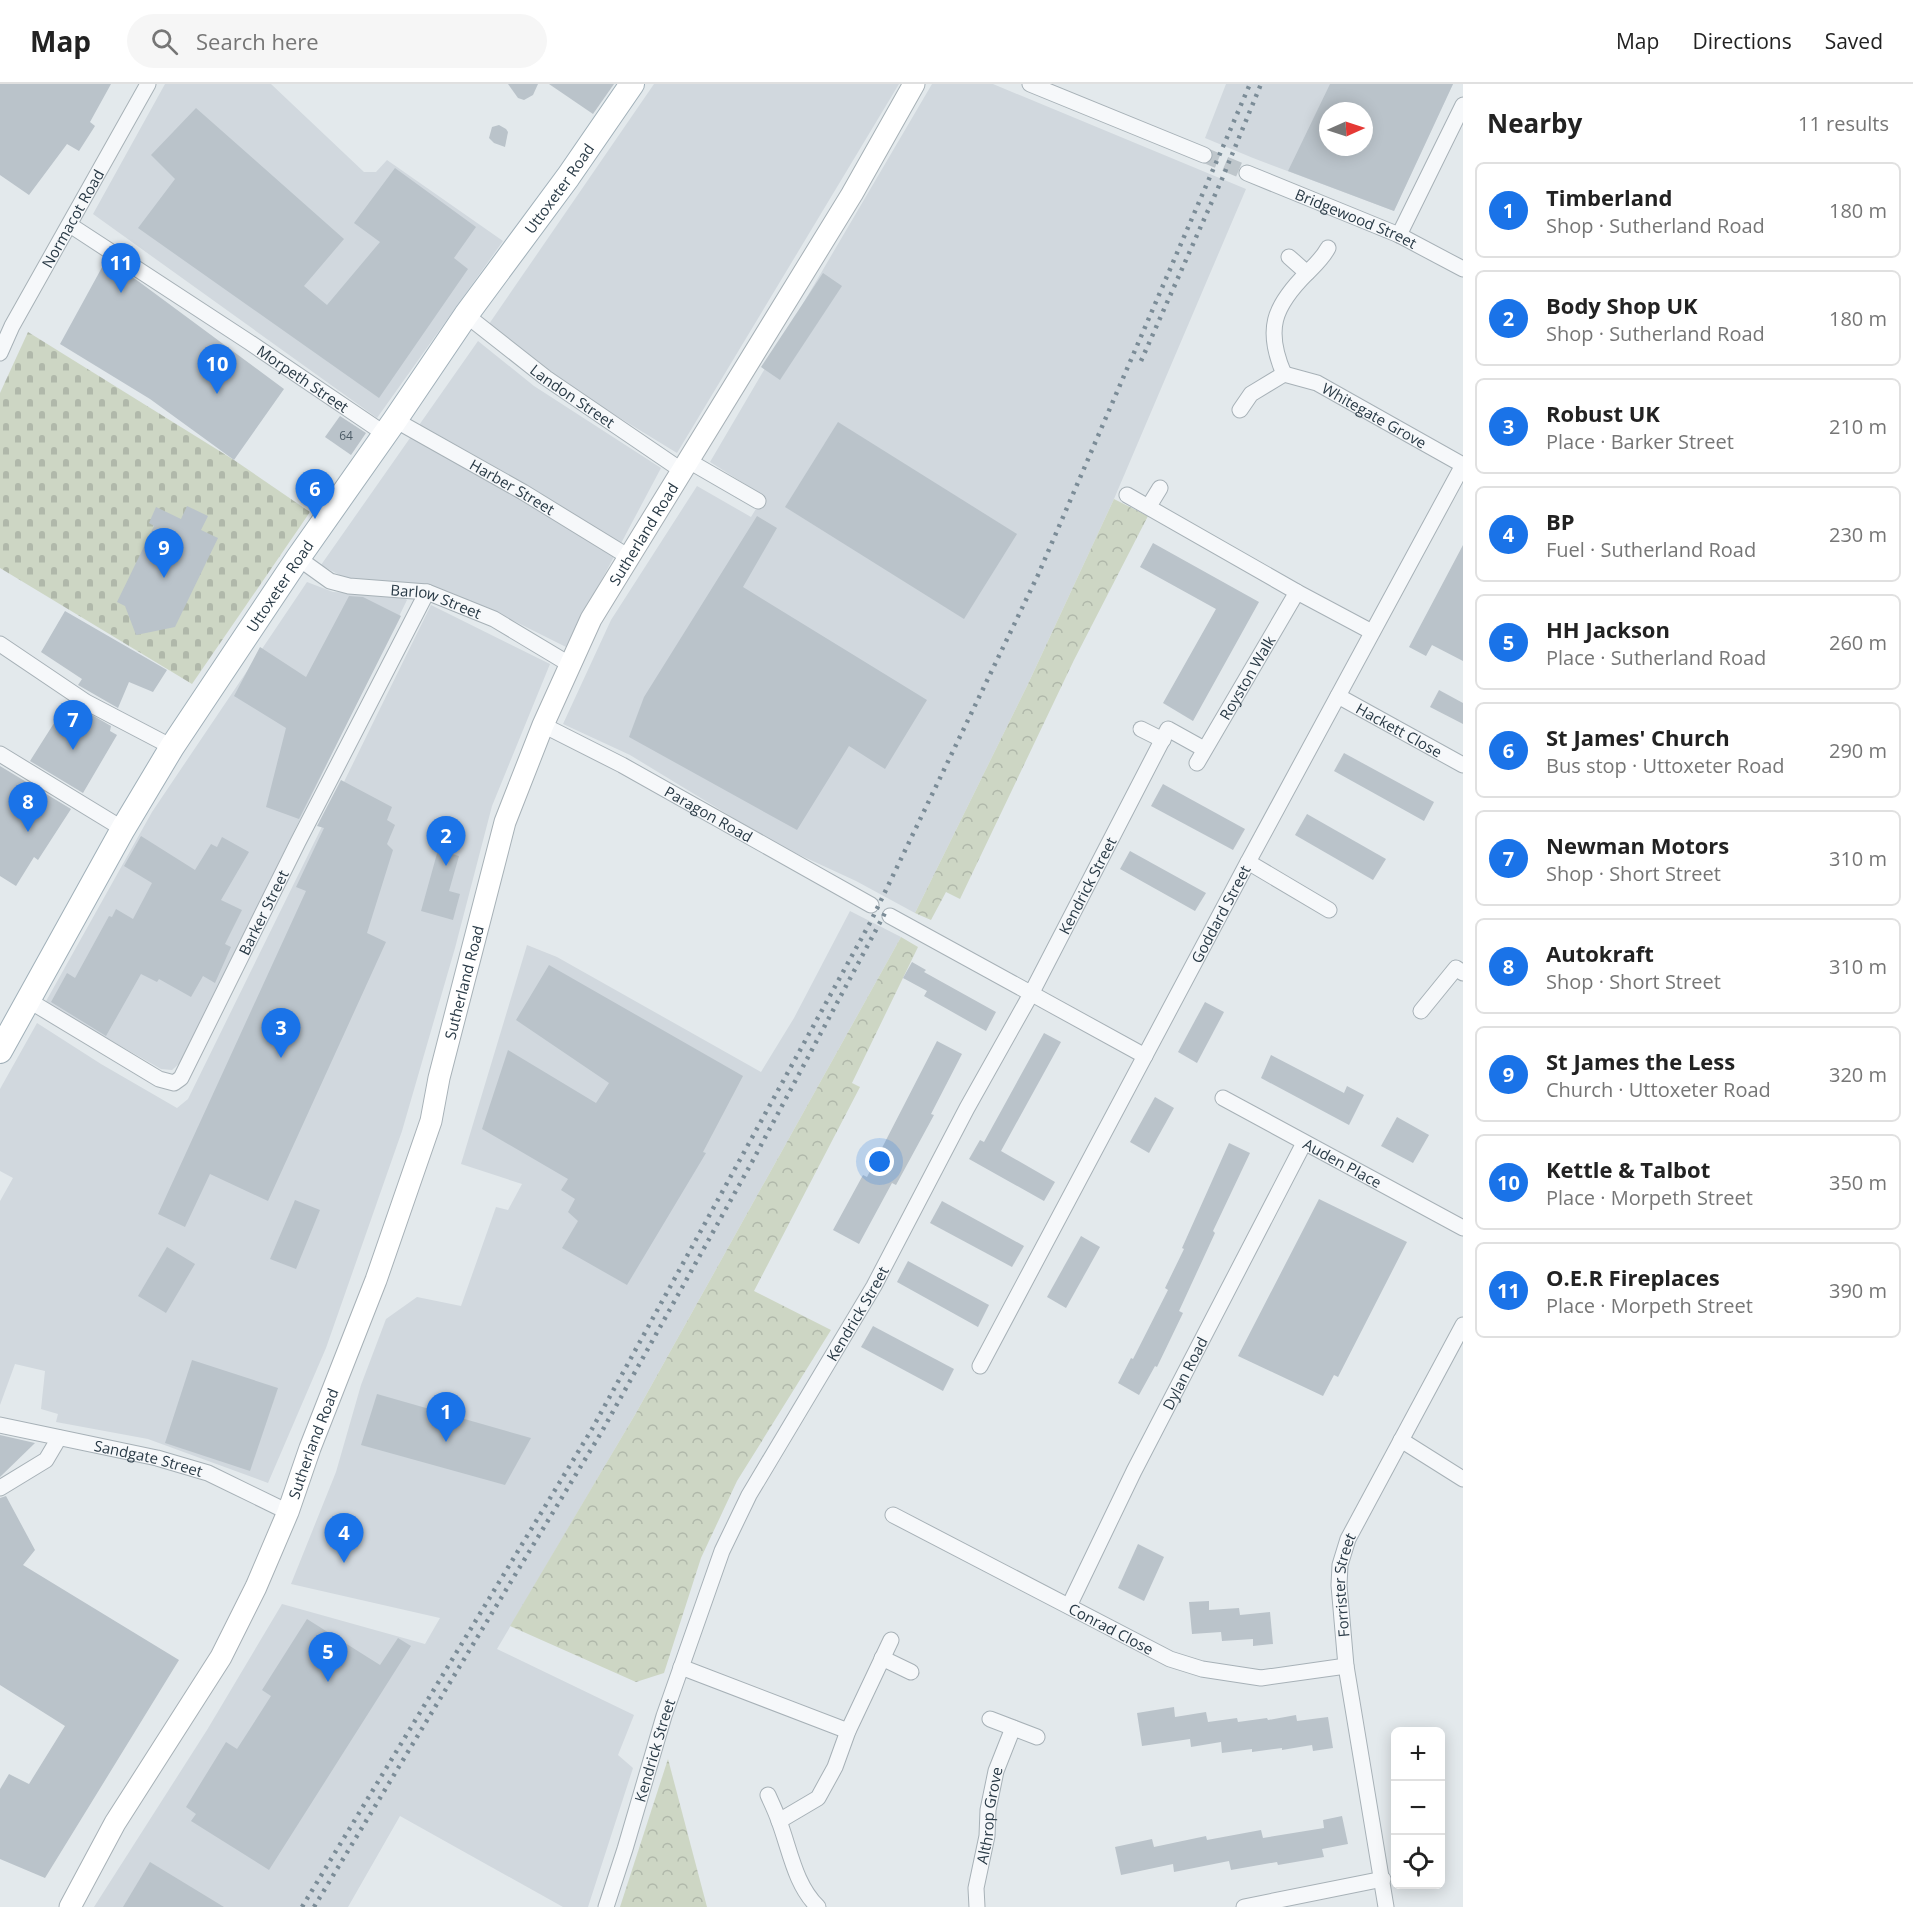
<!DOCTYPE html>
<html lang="en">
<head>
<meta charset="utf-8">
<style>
  body { margin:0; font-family:"Open Sans",sans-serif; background:#f6f6f6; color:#222 }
  .controls { position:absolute; right:18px; bottom:18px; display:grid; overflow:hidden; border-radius:9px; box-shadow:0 3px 15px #0003 }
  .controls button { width:54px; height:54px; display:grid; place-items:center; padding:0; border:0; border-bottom:2px solid #e0e0e0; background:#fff; color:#222; font:30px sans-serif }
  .compass { position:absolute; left:1319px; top:18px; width:54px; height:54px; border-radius:50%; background:#fff; box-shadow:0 3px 15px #0003; rotate:87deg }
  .you { position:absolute; left:880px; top:1078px; width:21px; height:21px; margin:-15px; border:4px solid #fff; border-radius:50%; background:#1a73e8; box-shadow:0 0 0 9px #1a73e833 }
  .badge { display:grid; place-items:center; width:39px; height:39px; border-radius:50%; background:#1a73e8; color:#fff; font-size:20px; font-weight:700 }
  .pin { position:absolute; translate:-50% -50px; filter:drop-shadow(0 2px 3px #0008) }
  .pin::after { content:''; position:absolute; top:32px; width:21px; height:18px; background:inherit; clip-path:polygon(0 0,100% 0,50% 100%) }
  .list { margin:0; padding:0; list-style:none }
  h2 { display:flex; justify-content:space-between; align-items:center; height:78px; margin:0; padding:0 24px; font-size:26px }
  h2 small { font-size:20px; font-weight:400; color:#767676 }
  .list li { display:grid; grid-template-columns:39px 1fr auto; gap:18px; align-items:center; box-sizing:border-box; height:96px; margin:0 12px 12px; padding:0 12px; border:2px solid #e0e0e0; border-radius:9px }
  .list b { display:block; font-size:22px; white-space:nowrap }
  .list p { margin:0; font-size:20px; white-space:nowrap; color:#767676 }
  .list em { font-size:20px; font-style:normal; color:#767676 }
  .icon { flex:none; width:33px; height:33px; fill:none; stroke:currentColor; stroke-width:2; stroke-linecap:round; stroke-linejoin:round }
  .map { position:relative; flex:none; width:1463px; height:1823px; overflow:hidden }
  header { display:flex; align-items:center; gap:36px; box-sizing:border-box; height:84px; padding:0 30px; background:#fff; border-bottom:2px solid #e0e0e0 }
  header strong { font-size:28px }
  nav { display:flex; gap:33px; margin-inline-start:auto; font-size:21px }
  .search { width:420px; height:54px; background:#f6f6f6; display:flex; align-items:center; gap:15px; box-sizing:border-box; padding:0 21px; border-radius:33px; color:#767676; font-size:22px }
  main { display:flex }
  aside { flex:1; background:#fff }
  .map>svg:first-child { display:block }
</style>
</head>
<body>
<header>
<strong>Map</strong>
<div class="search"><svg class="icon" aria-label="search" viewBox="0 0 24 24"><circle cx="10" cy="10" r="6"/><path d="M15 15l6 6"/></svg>Search here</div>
<nav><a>Map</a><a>Directions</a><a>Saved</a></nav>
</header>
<main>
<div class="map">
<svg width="1463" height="1823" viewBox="0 0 1463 1823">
  <defs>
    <pattern id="cemetery-stones" width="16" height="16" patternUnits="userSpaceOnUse" patternTransform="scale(1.5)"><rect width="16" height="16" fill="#cdd6c4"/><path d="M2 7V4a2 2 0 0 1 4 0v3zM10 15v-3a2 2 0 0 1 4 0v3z" fill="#b0b8aa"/></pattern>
    <pattern id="park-crowns" width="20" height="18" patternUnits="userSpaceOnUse" patternTransform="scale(1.5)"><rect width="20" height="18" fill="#cdd6c4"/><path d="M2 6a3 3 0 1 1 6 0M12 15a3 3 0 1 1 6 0" fill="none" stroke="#b0b8aa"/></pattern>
  </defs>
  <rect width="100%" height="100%" fill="#e3e9ec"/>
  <g fill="#d1d8de" fill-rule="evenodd">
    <path d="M 165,0 L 271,0 L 364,88 L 376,88 L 387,76 L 503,157 L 377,334 L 93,130 Z"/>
    <path d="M 654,0 L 899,0 L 677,369 L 548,290 L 489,240 Z"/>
    <path d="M 932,0 L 993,0 L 1246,105 L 1114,415 L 1028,600 L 915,829 L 856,797 L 778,761 L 630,671 L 563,640 L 611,536 L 697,402 L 751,433 L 764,412 L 710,378 Z"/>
    <path d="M 1226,0 L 1453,0 L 1394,127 L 1253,74 L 1205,54 ZM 1328,27 L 1364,27 L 1364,63 L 1328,63 Z"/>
    <path d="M 478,257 L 534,302 L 661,384 L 566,563 L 500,530 L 427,503 L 343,493 L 321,481 Z"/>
    <path d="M 307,498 L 333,508 L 400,511 L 407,516 L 182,977 L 172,986 L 161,985 L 45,919 L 152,728 Z"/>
    <path d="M 431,521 L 550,580 L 492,722 L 455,864 L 402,1047 L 326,1264 L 268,1399 L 148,1355 L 56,1338 L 58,1330 L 41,1325 L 45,1287 L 15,1280 L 0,1321 L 0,1117 L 13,1094 L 0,1087 L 0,1005 L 37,939 L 101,980 L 177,1024 L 188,1015 Z"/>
    <path d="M 850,827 L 901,853 L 636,1329 L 497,1565 L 634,1631 L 618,1671 L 633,1684 L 588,1823 L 563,1823 L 400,1732 L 348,1823 L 94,1823 L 207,1646 L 282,1520 L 425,1560 L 440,1534 L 291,1500 L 336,1388 L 361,1301 L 386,1235 L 417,1213 L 461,1222 L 496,1123 L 508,1126 L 522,1100 L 461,1080 L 527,861 L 557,873 L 761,988 L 794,934 Z"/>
  </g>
  <path fill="url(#cemetery-stones)" d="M 28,248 L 234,376 L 310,428 L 192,600 L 0,484 L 0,309 Z"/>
  <g fill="url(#park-crowns)">
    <path d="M 1114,415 L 1148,432 L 1074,576 L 960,815 L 946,808 L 931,836 L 915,829 L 1028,600 Z"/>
    <path d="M 901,853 L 918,863 L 852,999 L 860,1003 L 754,1207 L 831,1246 L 737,1397 L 701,1474 L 664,1589 L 636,1598 L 510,1542 L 636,1329 Z"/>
    <path d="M 668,1675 L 707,1823 L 620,1823 Z"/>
  </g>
  <g fill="#bac3ca" fill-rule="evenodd">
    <path d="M 0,0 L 111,0 L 90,38 L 95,42 L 79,67 L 67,60 L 29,111 L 0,91 Z"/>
    <path d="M 508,0 L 538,0 L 533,11 L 524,16 L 518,14 Z"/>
    <path d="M 549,0 L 614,0 L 593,30 Z"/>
    <path d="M 1330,0 L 1453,0 L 1394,127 L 1288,87 ZM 1328,27 L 1364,27 L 1364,63 L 1328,63 Z"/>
    <path d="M 196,24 L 344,155 L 304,202 L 327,221 L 380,158 L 354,139 L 395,84 L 476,143 L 454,174 L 468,185 L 379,314 L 138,144 L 175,95 L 151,71 Z"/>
    <path d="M 499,41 L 506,45 L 508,48 L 505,63 L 494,59 L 489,54 L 492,43 Z"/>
    <path d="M 106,176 L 138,197 L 284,305 L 234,376 L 150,315 L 60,260 Z"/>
    <path d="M 823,189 L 842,202 L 780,296 L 761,283 Z"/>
    <path d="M 340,332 L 366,349 L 351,371 L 325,353 Z"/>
    <path d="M 838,338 L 1017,450 L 964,535 L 785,423 Z"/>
    <path d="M 187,422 L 208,432 L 201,446 L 218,454 L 175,543 L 136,551 L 125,522 L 117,518 L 154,442 L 149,439 L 156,423 L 181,435 Z"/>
    <path d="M 757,432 L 777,444 L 743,503 L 927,616 L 885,685 L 849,662 L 797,746 L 629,653 L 644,613 Z"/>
    <path d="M 1153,459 L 1259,518 L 1193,637 L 1163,619 L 1216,525 L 1140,483 Z"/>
    <path d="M 1463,461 L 1463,577 L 1432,561 L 1426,572 L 1409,563 Z"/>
    <path d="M 349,512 L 363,513 L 401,532 L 299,735 L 266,723 L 286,644 L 234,612 L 260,563 L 306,593 Z"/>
    <path d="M 65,527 L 167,586 L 153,608 L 129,598 L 118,624 L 78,601 L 82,595 L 41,568 Z"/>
    <path d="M 1439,606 L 1463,619 L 1463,640 L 1430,623 Z"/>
    <path d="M 68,617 L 111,642 L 110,647 L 117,651 L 83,709 L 30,677 Z"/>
    <path d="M 1344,669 L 1434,718 L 1424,737 L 1334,687 Z"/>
    <path d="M 0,682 L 71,725 L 38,776 L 34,773 L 16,802 L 0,792 Z"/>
    <path d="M 341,696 L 392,723 L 387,736 L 395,741 L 387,760 L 393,766 L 367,849 L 386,858 L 268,1117 L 210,1090 L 185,1143 L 158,1130 L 306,807 L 296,803 L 324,744 L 317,742 Z"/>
    <path d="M 1163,700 L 1245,745 L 1233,766 L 1151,722 Z"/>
    <path d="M 1307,730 L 1386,775 L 1373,796 L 1295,751 Z"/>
    <path d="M 141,752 L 195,786 L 211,760 L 217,763 L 222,753 L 249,768 L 221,816 L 242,826 L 225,860 L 231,863 L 215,899 L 203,892 L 191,913 L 159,895 L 157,898 L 141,890 L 106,952 L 51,918 L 67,889 L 75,894 L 109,832 L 112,833 L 116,825 L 133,835 L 152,799 L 124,782 Z"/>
    <path d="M 438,766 L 459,772 L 449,807 L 460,810 L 453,836 L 421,827 Z"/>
    <path d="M 1130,767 L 1206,809 L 1195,827 L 1120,785 Z"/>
    <path d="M 912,878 L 926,886 L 924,888 L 996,928 L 986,947 L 924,912 L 927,907 L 903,894 Z"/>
    <path d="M 549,881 L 743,992 L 703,1068 L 706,1069 L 627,1201 L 562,1164 L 578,1137 L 568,1128 L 575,1115 L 561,1106 L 568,1095 L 482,1045 L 508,966 L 596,1019 L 609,999 L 516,936 Z"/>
    <path d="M 1205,918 L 1224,928 L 1197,979 L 1178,968 Z"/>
    <path d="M 1044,949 L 1061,958 L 1001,1067 L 1055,1098 L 1044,1117 L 969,1075 L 980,1056 L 984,1058 Z"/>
    <path d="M 937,957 L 962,970 L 931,1030 L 934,1031 L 896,1101 L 892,1099 L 859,1160 L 833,1146 L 863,1091 L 867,1093 Z"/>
    <path d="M 1271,971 L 1344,1009 L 1347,1002 L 1364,1011 L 1349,1041 L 1261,994 Z"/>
    <path d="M 1155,1013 L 1174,1024 L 1149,1069 L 1130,1058 Z"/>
    <path d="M 1397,1033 L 1429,1051 L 1413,1079 L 1381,1062 Z"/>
    <path d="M 1229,1059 L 1250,1069 L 1213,1147 L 1215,1149 L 1179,1227 L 1183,1229 L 1157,1283 L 1155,1282 L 1139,1311 L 1118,1299 L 1131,1274 L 1133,1275 L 1168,1206 L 1165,1204 L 1184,1165 L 1182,1164 Z"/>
    <path d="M 1319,1115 L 1407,1158 L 1338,1293 L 1334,1291 L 1323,1312 L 1238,1272 Z"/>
    <path d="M 295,1116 L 320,1126 L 296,1185 L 270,1175 Z"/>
    <path d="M 942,1117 L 1024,1162 L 1012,1183 L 930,1139 Z"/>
    <path d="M 1081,1152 L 1100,1163 L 1066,1224 L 1047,1213 Z"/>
    <path d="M 167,1163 L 195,1180 L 166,1229 L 138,1212 Z"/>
    <path d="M 908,1177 L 989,1221 L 978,1243 L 897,1198 Z"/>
    <path d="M 873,1242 L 954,1285 L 943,1307 L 861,1263 Z"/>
    <path d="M 192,1276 L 278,1304 L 250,1387 L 165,1359 Z"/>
    <path d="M 377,1310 L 531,1354 L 505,1401 L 361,1361 Z"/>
    <path d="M 0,1351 L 35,1359 L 0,1393 Z"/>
    <path d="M 6,1412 L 35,1466 L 23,1481 L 179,1576 L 45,1794 L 0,1775 L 0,1705 L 9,1690 L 29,1700 L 65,1642 L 0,1601 L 0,1414 Z"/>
    <path d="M 1138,1460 L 1164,1473 L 1144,1517 L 1118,1504 Z"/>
    <path d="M 1209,1517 L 1209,1526 L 1239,1524 L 1240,1531 L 1270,1528 L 1273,1560 L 1253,1562 L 1253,1555 L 1222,1557 L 1221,1548 L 1192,1550 L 1189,1518 Z"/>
    <path d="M 307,1535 L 380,1581 L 398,1554 L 411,1562 L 269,1786 L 191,1737 L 196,1730 L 186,1723 L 226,1658 L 237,1665 L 271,1612 L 262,1606 Z"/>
    <path d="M 1174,1623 L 1175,1633 L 1206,1628 L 1208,1638 L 1237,1634 L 1238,1638 L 1267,1634 L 1268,1636 L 1296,1631 L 1297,1637 L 1328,1633 L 1333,1664 L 1313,1667 L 1312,1661 L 1282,1666 L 1282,1664 L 1252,1668 L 1252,1665 L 1222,1669 L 1221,1658 L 1191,1663 L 1190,1655 L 1142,1662 L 1137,1629 Z"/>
    <path d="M 1342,1732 L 1348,1760 L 1322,1765 L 1324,1773 L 1278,1781 L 1277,1778 L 1231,1786 L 1229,1777 L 1174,1788 L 1173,1780 L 1121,1791 L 1115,1763 L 1152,1755 L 1154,1763 L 1206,1752 L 1207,1756 L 1261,1746 L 1263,1754 L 1324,1744 L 1323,1736 Z"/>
    <path d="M 150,1778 L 224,1823 L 123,1823 Z"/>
  </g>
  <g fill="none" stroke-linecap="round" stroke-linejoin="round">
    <path stroke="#bec6cb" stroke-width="15" stroke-dasharray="15 8" stroke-linecap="butt" d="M 1204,71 L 1247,89"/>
    <g stroke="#a7b1b7" stroke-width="17">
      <g id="street">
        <path d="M 1030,0 L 1204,71"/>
        <path id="s1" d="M 1247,89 L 1399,151 L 1463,185"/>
        <path id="s2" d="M 70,141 L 249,258 L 385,350"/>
        <path d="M 1399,151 L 1463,21"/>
        <path d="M 1289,173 L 1307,189"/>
        <path id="s3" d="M 466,231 L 546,294 L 681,386"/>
        <path id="s4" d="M 0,269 L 12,242 L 148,0"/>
        <path id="s5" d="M 1284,290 L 1317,299 L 1463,381"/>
        <path d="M 1284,290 C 1265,246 1273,223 1307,189 C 1315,181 1322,175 1328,164"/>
        <path d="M 1240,326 L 1251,310 L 1284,290"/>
        <path id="s6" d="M 395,336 L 523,408 L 629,473"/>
        <path d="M 687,376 L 758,417"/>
        <path d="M 1127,411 L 1297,508 L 1372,548"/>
        <path d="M 1149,422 L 1160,404"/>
        <path id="s7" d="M 298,474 L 330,497 L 349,502 L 427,508 L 494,535 L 569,580"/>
        <path d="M 0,560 L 86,618 L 172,663"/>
        <path id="s8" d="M 1338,612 L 1463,681"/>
        <path id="s9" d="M 543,641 L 622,681 L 871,821"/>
        <path d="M 1141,645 L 1163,656"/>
        <path d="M 0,670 L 123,745"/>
        <path id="s10" d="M 1197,679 L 1297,508"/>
        <path d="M 1248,778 L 1329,826"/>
        <path d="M 890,832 L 1145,972"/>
        <path id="s11" d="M 28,916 L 159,995 L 174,999 L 181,994 L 298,758 L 427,508"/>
        <path d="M 1421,927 L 1456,884 L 1463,889"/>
        <path id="s12" d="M 1223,1014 L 1463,1144"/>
        <path id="s13" d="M 980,1282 L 1248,778 L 1463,381"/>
        <path id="s14" d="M 0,1341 L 157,1374 L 208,1389 L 288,1428"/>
        <path d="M 1401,1356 L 1463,1395"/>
        <path d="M 0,1404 L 46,1376 L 59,1354"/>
        <path id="s15" d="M 893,1431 L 1170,1575 L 1202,1585 L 1261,1594 L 1346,1582"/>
        <path id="s16" d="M 1069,1522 L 1134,1387 L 1304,1059"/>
        <path d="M 882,1574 L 911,1588"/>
        <path d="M 681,1583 L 848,1647"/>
        <path d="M 990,1635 L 1037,1653"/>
        <path d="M 768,1711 C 772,1720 776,1728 779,1737 C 790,1766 795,1801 818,1823"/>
        <path d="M 779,1737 L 818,1714 L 835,1683 L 848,1647 L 891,1556"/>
        <path id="s17" d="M 606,1823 L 625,1765 L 664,1632 L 722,1467 L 749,1411 L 874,1202 L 967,1024 L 1031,910 L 1168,645 L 1204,665"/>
        <path id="s18" d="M 977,1823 L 976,1804 L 987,1752 L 988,1726 L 996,1687 L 1013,1644"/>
        <path d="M 1244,1823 L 1383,1795"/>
        <path id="s19" d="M 1386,1823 L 1346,1582 L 1339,1501 L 1340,1481 L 1348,1455 L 1463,1241"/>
      </g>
    </g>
    <g stroke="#a7b1b7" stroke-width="23">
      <g id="secondary">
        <path id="s20" d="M 70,1823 L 115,1739 L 221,1573 L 256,1503 L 288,1428 L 310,1364 L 376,1196 L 431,1037 L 439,994 L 505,738 L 543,641 L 591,535 L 852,110 L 914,0"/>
      </g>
    </g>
    <g stroke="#a1b0b9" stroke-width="26">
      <g id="primary">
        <path id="s21" d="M 0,967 L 123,745 L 172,663 L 298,474 L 395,336 L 466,231 L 568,93 L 632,0"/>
      </g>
    </g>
    <use href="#street" stroke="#f6f8fa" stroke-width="15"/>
    <use href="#secondary" stroke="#fff" stroke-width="21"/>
    <use href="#primary" stroke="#fff" stroke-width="24"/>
    <g stroke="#7b8c97" stroke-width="4.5" stroke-dasharray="3 6" stroke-linecap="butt">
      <path d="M 1141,277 L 1222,95 L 1261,0"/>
      <path d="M 302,1823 L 592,1345 L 871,837 L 1038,491 L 1250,0"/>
      <path d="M 314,1823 L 601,1349 L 752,1078 L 885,829"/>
    </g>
  </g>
  <g text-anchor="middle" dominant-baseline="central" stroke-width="4.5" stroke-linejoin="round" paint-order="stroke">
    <g font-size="12" fill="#4d5c67">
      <text x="346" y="351">64</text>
    </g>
    <g font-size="15" fill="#293a46" stroke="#f3f7f9">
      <text stroke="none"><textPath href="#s21" startOffset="1029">Uttoxeter Road</textPath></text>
      <text stroke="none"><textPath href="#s4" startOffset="153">Normacot Road</textPath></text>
      <text stroke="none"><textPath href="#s1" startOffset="118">Bridgewood Street</textPath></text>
      <text stroke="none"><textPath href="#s2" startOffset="279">Morpeth Street</textPath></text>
      <text stroke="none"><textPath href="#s3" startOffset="134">Landon Street</textPath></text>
      <text stroke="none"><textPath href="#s5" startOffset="100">Whitegate Grove</textPath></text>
      <text stroke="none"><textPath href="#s6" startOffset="135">Harber Street</textPath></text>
      <text stroke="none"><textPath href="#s20" startOffset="1497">Sutherland Road</textPath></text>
      <text stroke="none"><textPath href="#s21" startOffset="543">Uttoxeter Road</textPath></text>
      <text stroke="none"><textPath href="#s7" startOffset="148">Barlow Street</textPath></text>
      <text stroke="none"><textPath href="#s10" startOffset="99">Royston Walk</textPath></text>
      <text stroke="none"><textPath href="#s8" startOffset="70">Hackett Close</textPath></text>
      <text stroke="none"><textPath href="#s9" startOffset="188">Paragon Road</textPath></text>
      <text stroke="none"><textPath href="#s17" startOffset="1134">Kendrick Street</textPath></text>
      <text stroke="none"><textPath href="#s11" startOffset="362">Barker Street</textPath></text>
      <text stroke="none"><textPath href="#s13" startOffset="512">Goddard Street</textPath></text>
      <text stroke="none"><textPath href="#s20" startOffset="1011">Sutherland Road</textPath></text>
      <text stroke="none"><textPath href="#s12" startOffset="136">Auden Place</textPath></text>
      <text stroke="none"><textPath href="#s17" startOffset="648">Kendrick Street</textPath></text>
      <text stroke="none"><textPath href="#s16" startOffset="260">Dylan Road</textPath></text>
      <text stroke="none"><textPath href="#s20" startOffset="525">Sutherland Road</textPath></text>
      <text stroke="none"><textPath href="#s14" startOffset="152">Sandgate Street</textPath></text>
      <text stroke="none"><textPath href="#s19" startOffset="326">Forrister Street</textPath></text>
      <text stroke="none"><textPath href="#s15" startOffset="246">Conrad Close</textPath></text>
      <text stroke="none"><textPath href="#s17" startOffset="164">Kendrick Street</textPath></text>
      <text stroke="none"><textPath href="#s18" startOffset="93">Althrop Grove</textPath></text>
    </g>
  </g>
</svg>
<div class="controls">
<button>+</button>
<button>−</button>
<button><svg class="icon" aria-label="locate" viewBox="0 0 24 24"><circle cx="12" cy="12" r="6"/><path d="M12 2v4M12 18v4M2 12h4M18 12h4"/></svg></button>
</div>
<svg class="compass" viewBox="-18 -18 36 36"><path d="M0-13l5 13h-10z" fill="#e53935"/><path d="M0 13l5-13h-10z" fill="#767676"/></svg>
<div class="you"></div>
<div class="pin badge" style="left:446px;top:1358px">1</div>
<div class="pin badge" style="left:446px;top:782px">2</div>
<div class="pin badge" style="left:281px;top:974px">3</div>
<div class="pin badge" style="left:344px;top:1479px">4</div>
<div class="pin badge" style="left:328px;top:1598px">5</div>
<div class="pin badge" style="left:315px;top:435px">6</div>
<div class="pin badge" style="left:73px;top:666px">7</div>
<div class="pin badge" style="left:28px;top:748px">8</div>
<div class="pin badge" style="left:164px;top:494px">9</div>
<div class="pin badge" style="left:217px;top:310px">10</div>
<div class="pin badge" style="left:121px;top:209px">11</div>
</div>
<aside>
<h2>Nearby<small>11 results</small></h2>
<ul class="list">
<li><span class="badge">1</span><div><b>Timberland</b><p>Shop · Sutherland Road</p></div><em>180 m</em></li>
<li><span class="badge">2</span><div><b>Body Shop UK</b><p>Shop · Sutherland Road</p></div><em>180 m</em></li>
<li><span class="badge">3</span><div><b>Robust UK</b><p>Place · Barker Street</p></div><em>210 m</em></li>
<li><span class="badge">4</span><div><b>BP</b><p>Fuel · Sutherland Road</p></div><em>230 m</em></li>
<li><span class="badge">5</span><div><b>HH Jackson</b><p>Place · Sutherland Road</p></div><em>260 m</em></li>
<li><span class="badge">6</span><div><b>St James' Church</b><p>Bus stop · Uttoxeter Road</p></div><em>290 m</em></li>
<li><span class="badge">7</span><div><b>Newman Motors</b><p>Shop · Short Street</p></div><em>310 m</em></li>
<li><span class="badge">8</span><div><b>Autokraft</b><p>Shop · Short Street</p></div><em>310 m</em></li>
<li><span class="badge">9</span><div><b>St James the Less</b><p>Church · Uttoxeter Road</p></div><em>320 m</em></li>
<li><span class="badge">10</span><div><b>Kettle &amp; Talbot</b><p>Place · Morpeth Street</p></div><em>350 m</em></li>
<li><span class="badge">11</span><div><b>O.E.R Fireplaces</b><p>Place · Morpeth Street</p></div><em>390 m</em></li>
</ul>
</aside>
</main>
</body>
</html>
